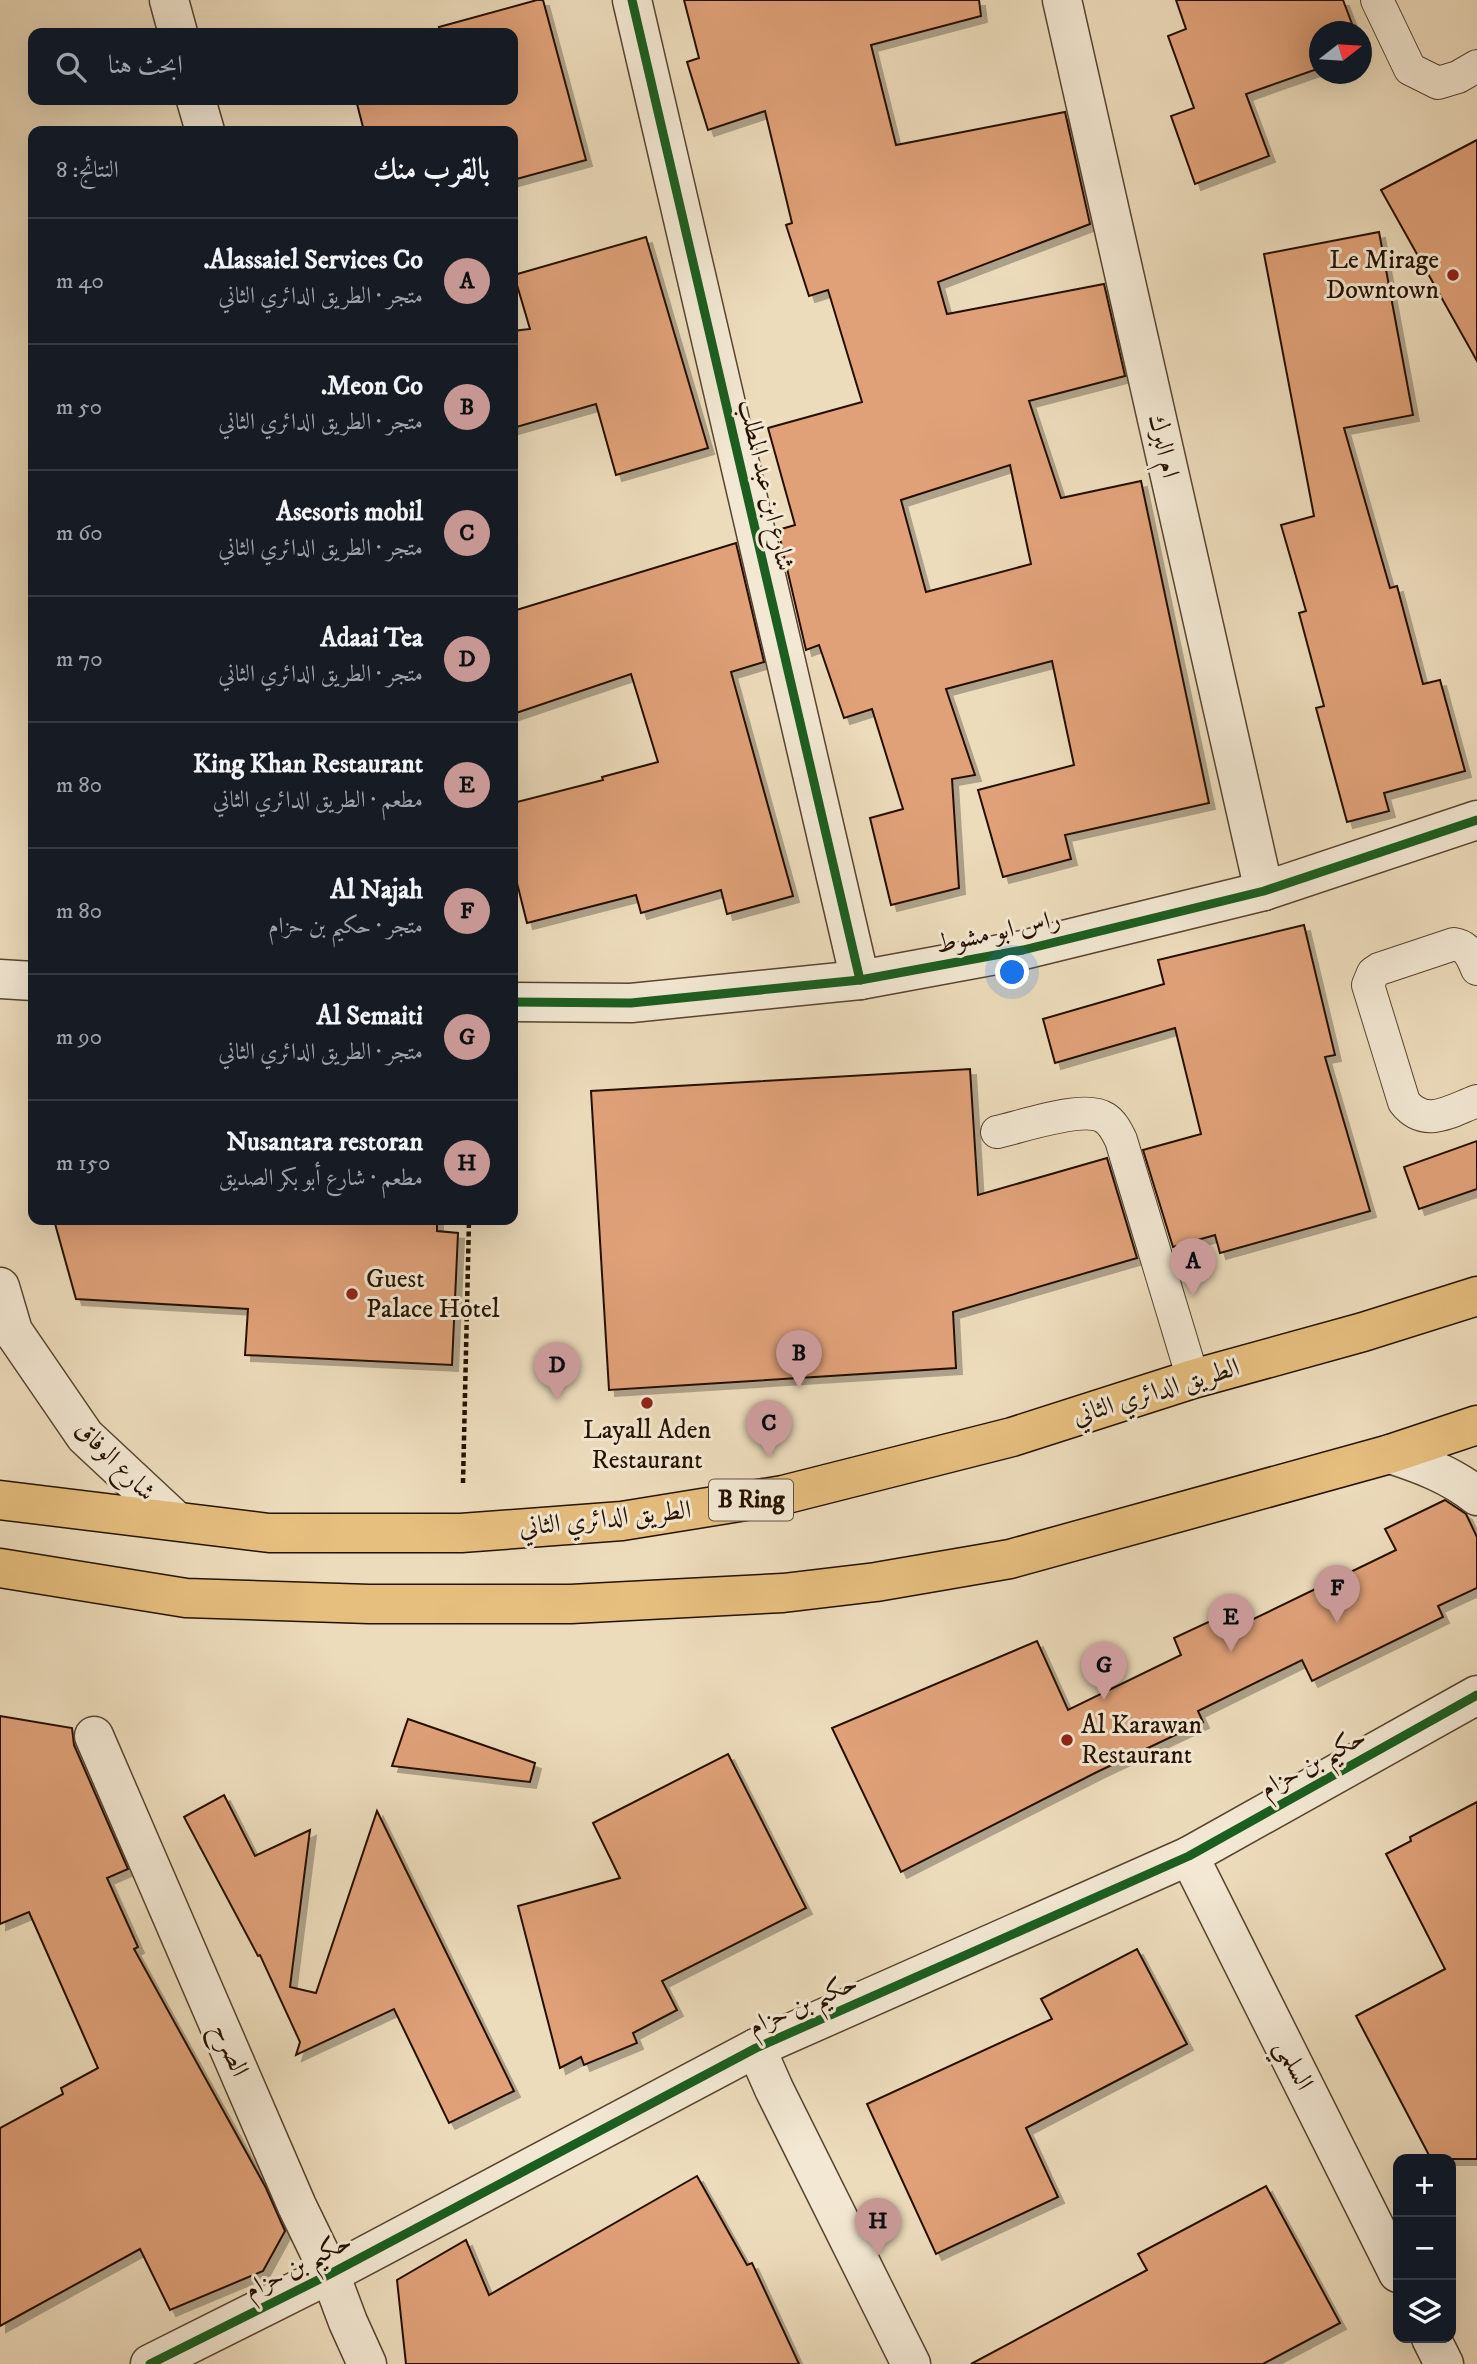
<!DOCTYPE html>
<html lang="ar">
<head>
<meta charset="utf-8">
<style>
  body { margin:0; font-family:"IM FELL DW Pica",Amiri,serif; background:#242831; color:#f1f3f6; direction:rtl }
  .controls { position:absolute; right:21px; bottom:21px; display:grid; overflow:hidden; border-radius:14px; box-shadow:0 7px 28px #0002 }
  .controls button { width:63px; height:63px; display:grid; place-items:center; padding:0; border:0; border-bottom:2px solid #363941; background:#171b24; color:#f1f3f6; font:35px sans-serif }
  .compass { position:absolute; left:1309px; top:21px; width:63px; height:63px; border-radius:50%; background:#171b24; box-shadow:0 7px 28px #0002; rotate:73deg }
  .you { position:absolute; left:1013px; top:973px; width:24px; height:24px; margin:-18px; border:5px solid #fff; border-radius:50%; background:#1a73e8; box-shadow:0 0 0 10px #1a73e833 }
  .badge { display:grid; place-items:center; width:46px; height:46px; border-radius:50%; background:#c59692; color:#111; font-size:23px; font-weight:700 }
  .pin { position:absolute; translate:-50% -58px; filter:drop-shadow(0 2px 4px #0008) }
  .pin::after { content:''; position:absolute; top:37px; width:24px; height:21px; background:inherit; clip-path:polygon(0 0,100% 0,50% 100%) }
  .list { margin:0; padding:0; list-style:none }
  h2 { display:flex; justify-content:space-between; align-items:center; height:91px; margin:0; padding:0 28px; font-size:30px }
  h2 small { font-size:23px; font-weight:400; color:#9ea1a6 }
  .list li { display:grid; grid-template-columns:46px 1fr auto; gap:21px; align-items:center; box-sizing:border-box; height:126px; padding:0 28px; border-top:2px solid #363941 }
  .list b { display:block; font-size:26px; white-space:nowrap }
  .list p { margin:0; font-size:23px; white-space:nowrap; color:#9ea1a6 }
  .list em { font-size:23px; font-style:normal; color:#9ea1a6 }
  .icon { flex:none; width:38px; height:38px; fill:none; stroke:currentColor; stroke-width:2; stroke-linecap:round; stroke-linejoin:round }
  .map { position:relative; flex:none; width:1477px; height:2364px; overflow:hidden; direction:ltr }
  .search { position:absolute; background:#171b24; box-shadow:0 7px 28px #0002; left:28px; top:28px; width:490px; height:77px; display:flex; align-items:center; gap:18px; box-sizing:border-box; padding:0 24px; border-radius:14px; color:#9ea1a6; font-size:26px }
  .panel { position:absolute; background:#171b24; box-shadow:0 7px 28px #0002; left:28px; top:126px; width:490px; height:1099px; border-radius:14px; direction:rtl }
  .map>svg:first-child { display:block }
</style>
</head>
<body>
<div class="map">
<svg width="1477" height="2364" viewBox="0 0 1477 2364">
  <defs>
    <filter id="shadow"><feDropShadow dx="6" dy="6" stdDeviation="0" flood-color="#0004"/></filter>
  </defs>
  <rect width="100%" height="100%" fill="#eddcbc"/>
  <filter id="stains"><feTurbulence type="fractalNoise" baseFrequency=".00286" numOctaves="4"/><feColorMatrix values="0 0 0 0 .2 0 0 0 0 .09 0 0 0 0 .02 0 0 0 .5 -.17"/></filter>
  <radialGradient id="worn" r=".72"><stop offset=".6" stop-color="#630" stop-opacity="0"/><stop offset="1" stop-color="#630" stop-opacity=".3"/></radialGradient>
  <g fill="#e0a179" stroke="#251100" stroke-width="2" fill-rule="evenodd" filter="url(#shadow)">
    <path d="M 537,0 L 543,0 L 586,160 L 513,180 L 513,131 L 364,131 L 356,100 L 513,100 L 513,33 L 440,33 L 439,27 Z"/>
    <path d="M 684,0 L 979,0 L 981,16 L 871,45 L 896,145 L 1065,112 L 1090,224 L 938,282 L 947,314 L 1104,284 L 1125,376 L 1029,401 L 1061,498 L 1141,481 L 1209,803 L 1065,835 L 1071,859 L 1003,877 L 978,790 L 1074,765 L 1052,661 L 946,689 L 975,775 L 952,779 L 959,888 L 891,905 L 870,818 L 903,809 L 872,709 L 844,718 L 819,645 L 806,650 L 778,530 L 795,525 L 768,428 L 862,402 L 828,290 L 809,296 L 786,225 L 792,223 L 765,111 L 708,130 L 687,62 L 699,58 ZM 1010,465 L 1031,564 L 926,592 L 901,500 Z"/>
    <path d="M 1176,0 L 1343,0 L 1355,32 L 1320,32 L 1320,68 L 1246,94 L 1269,156 L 1195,184 L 1171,116 L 1194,108 L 1168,36 L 1186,29 Z"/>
    <path d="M 1477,140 L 1477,361 L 1381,190 Z"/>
    <path d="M 1379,232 L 1413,415 L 1344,428 L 1390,588 L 1397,586 L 1423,684 L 1440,680 L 1465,771 L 1384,793 L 1389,811 L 1347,822 L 1316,708 L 1324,706 L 1299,613 L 1306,611 L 1281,525 L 1314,516 L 1264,254 Z"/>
    <path d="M 646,237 L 708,448 L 616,475 L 596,404 L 513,428 L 513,331 L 530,329 L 514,275 Z"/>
    <path d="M 736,543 L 764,662 L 731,672 L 793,896 L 727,914 L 721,890 L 641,913 L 636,895 L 527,923 L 513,867 L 513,803 L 603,780 L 602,777 L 658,762 L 631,674 L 513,714 L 513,611 Z"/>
    <path d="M 1304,925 L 1335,1055 L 1325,1057 L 1370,1211 L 1220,1253 L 1215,1235 L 1173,1247 L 1143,1150 L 1201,1134 L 1175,1028 L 1055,1063 L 1043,1019 L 1164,984 L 1158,960 Z"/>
    <path d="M 970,1069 L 978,1195 L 1107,1158 L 1137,1258 L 953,1312 L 956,1368 L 609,1390 L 591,1091 Z"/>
    <path d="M 1477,1141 L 1477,1189 L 1419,1209 L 1404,1167 Z"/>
    <path d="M 54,1220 L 437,1220 L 437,1231 L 458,1233 L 452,1365 L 245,1355 L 248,1309 L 76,1299 Z"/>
    <path d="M 1445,1500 L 1466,1514 L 1477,1537 L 1477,1588 L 1438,1606 L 1443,1617 L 1312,1681 L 1302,1660 L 1198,1711 L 1203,1722 L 1097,1772 L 901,1872 L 832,1728 L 1037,1641 L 1068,1710 L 1181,1655 L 1174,1638 L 1232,1611 L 1239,1626 L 1396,1550 L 1385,1529 Z"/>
    <path d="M 0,1716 L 72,1728 L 74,1745 L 128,1869 L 107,1878 L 138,1947 L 134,1949 L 266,2188 L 285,2231 L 263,2271 L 170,2310 L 140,2249 L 0,2326 L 0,2128 L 63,2094 L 61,2088 L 98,2068 L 29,1912 L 0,1924 Z"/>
    <path d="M 408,1719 L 535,1763 L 530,1782 L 392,1766 Z"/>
    <path d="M 728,1754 L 806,1908 L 662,1981 L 677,2010 L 633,2033 L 637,2043 L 584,2065 L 581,2057 L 560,2068 L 518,1906 L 620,1878 L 593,1823 Z"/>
    <path d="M 224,1795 L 255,1856 L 310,1830 L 290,1987 L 316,1993 L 377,1811 L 514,2091 L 449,2123 L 394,2009 L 296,2055 L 300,2042 L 260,1955 L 258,1956 L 184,1817 Z"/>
    <path d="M 1477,1802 L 1477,2159 L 1431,2159 L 1356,2016 L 1445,1969 L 1386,1854 L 1411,1841 L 1410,1837 Z"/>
    <path d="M 1137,1949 L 1187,2044 L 1026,2128 L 1058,2197 L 936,2254 L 867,2104 L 1052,2019 L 1041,1999 Z"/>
    <path d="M 697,2176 L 747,2265 L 752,2263 L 799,2364 L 406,2364 L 397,2280 L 466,2240 L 489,2295 Z"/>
    <path d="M 1266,2186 L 1340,2323 L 1263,2364 L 971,2364 L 1147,2270 L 1138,2254 Z"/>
  </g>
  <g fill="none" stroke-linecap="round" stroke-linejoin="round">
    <g stroke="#57442f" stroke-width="34">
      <g id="lane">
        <path d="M 1377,0 L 1410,69 L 1438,83 L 1458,77 L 1477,66"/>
        <path d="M 1477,969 C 1472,957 1468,946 1454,944 L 1379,969 L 1373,973 L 1368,985 L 1404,1102 C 1425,1129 1450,1111 1477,1101"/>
        <path d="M 997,1132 C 1021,1127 1084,1104 1105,1118 C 1113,1123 1117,1132 1121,1140 L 1193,1379"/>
      </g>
    </g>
    <g stroke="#57442f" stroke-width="41">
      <g id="street">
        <path d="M 169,0 L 178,33"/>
        <path d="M 632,0 L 860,980"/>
        <path d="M 1062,0 L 1264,891"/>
        <path d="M 196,100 L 205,131"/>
        <path d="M 0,979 L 33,981"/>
        <path d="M 513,1002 L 631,1003 L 860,980 L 1023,950 L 1264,891 L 1477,820"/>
        <path d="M 0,1287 L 13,1331 L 85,1436 L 176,1521"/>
        <path d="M 1390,1454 C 1421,1464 1451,1475 1477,1496"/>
        <path d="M 94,1736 L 297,2206 L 330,2274 L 348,2322 L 367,2364"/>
        <path d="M 1189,1856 L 1398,2273"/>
        <path d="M 756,2048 L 774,2089 L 911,2364"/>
        <path d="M 1431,2338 L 1444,2364"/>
        <path d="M 150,2364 L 330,2274 L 756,2048 L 1189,1856 L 1477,1695"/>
      </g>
    </g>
    <g stroke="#251100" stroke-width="41">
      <g id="primary">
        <path d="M 0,1500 L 269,1533 L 461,1533 L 622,1521 L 783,1495 L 1012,1437 L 1193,1379 L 1363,1332 L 1477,1296"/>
        <path d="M 0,1568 L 186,1598 L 369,1604 L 571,1604 L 783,1593 L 876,1582 L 1010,1559 L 1390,1454 L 1477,1425"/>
      </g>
    </g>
    <path stroke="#251100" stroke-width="4.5" stroke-dasharray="5 3.5" stroke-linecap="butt" d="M 463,1483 L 469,1220"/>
    <use href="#lane" stroke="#f3e8d3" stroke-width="32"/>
    <use href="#street" stroke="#f3e8d3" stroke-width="38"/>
    <use href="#primary" stroke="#e6be7e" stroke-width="38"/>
    <g stroke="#f3e8d3" stroke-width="13">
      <g id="cycleway">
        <path d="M 632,0 L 860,980"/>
        <path d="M 513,1002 L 631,1003 L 860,980 L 1023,950 L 1264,891 L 1477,820"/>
        <path d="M 150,2364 L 330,2274 L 756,2048 L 1189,1856 L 1477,1695"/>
      </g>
    </g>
    <use href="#cycleway" stroke="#1b5e20" stroke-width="9"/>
  </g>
  <g fill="#8f2418" stroke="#f3e8d3" stroke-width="2.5">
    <circle cx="1453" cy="275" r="7"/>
    <circle cx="352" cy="1294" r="7"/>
    <circle cx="647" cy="1403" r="7"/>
    <circle cx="1067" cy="1740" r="7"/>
  </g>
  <g text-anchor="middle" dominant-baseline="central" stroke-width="6" stroke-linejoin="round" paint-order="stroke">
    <rect fill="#f3e8d3" stroke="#63523f" stroke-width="2" x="709" y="1479.5" width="84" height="41" rx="5"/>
    <g font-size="24" font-weight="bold" fill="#251100">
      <text x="751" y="1500">B Ring</text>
    </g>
    <g font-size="26" fill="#251100" stroke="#f3e8d3" text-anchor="start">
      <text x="1439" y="260" text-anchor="end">Le Mirage<tspan x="1439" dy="30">Downtown</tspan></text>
      <text x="366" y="1279">Guest<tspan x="366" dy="30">Palace Hotel</tspan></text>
      <text x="647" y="1430" text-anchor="middle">Layall Aden<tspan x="647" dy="30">Restaurant</tspan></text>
      <text x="1081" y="1725">Al Karawan<tspan x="1081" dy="30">Restaurant</tspan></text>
    </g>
    <g font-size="26" fill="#251100" stroke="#f3e8d3">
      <text transform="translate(1163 446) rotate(77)">ام البرك</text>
      <text transform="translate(766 485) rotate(77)">شارع ابن عبد المطلب</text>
      <text transform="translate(998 932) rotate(-12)">راس ابو مشوط</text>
      <text transform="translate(1156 1392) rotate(-17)">الطريق الدائري الثاني</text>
      <text transform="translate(115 1461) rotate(45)">شارع الوفاق</text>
      <text transform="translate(605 1519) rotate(-6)">الطريق الدائري الثاني</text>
      <text transform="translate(1313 1763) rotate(-29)">حكيم بن حزام</text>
      <text transform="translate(803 2005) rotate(-24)">حكيم بن حزام</text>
      <text transform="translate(230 2050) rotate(67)">الصرح</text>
      <text transform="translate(1294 2065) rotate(63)">السلمي</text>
      <text transform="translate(298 2266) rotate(-27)">حكيم بن حزام</text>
    </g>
  </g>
  <rect width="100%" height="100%" filter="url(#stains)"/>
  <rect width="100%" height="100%" fill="url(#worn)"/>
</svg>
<div class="controls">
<button>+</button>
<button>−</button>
<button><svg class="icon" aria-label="layers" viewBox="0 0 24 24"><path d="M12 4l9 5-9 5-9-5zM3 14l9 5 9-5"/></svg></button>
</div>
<svg class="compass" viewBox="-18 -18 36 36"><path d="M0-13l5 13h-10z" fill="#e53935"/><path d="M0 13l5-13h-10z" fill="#9ea1a6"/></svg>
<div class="you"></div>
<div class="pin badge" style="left:1193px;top:1296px">A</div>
<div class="pin badge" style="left:799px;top:1388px">B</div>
<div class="pin badge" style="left:769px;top:1458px">C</div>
<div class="pin badge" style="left:557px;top:1400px">D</div>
<div class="pin badge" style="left:1231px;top:1652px">E</div>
<div class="pin badge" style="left:1337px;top:1623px">F</div>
<div class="pin badge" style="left:1104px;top:1700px">G</div>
<div class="pin badge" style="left:878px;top:2256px">H</div>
<div class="search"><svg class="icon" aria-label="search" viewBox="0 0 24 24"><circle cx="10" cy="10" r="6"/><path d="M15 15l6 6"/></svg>ابحث هنا</div>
<section class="panel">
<h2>بالقرب منك<small>النتائج: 8</small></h2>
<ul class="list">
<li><span class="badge">A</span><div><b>Alassaiel Services Co.</b><p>متجر · الطريق الدائري الثاني</p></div><em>40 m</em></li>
<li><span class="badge">B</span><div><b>Meon Co.</b><p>متجر · الطريق الدائري الثاني</p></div><em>50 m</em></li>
<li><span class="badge">C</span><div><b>Asesoris mobil</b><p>متجر · الطريق الدائري الثاني</p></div><em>60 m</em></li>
<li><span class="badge">D</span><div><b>Adaai Tea</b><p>متجر · الطريق الدائري الثاني</p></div><em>70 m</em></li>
<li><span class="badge">E</span><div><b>King Khan Restaurant</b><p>مطعم · الطريق الدائري الثاني</p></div><em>80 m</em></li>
<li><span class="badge">F</span><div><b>Al Najah</b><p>متجر · حكيم بن حزام</p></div><em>80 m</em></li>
<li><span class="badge">G</span><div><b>Al Semaiti</b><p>متجر · الطريق الدائري الثاني</p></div><em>90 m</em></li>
<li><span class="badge">H</span><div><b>Nusantara restoran</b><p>مطعم · شارع أبو بكر الصديق</p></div><em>150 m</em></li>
</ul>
</section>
</div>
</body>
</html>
